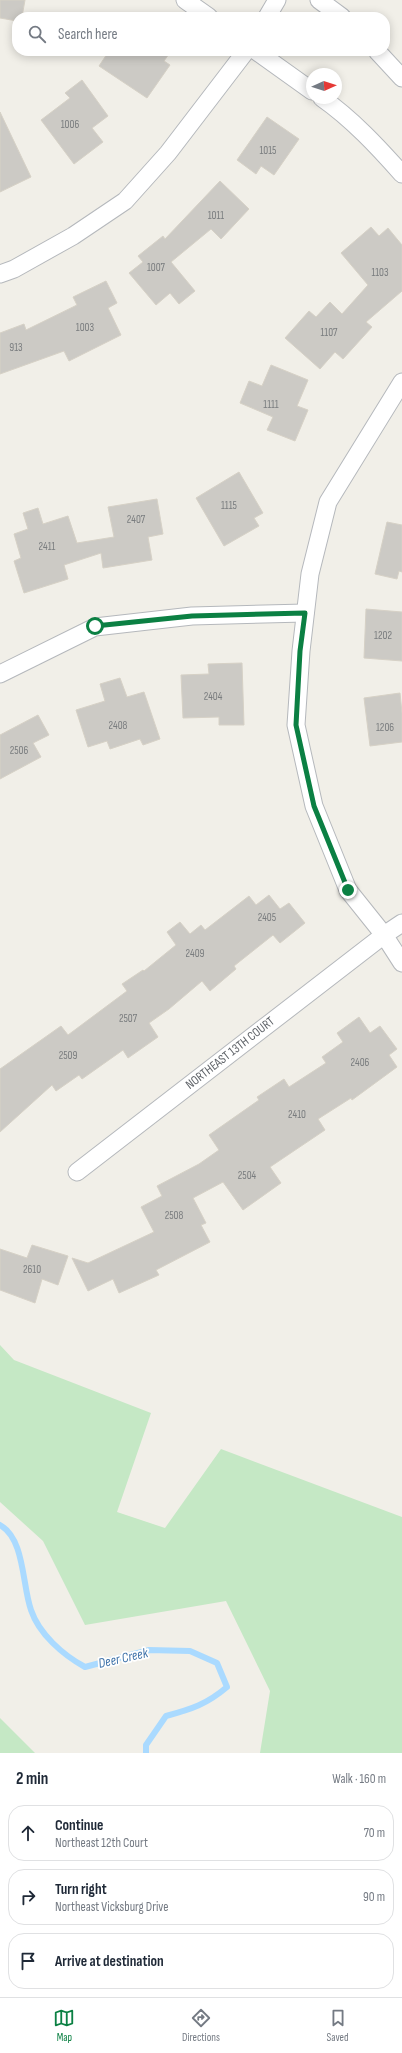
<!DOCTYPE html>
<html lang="en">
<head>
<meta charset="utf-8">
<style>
  body { margin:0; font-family:"Sofia Sans Condensed",sans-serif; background:#f2f2f3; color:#1f2937 }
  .compass { position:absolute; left:306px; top:68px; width:36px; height:36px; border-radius:50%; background:#fff; box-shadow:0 2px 10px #0003; rotate:87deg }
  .stop { position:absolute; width:12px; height:12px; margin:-9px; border:3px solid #0b8043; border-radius:50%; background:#fff }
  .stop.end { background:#0b8043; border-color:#fff; box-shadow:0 1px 4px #0008 }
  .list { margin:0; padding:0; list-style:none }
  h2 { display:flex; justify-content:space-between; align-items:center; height:52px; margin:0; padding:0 16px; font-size:17px }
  h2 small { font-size:13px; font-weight:400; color:#747a83 }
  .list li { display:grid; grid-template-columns:26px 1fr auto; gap:12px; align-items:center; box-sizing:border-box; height:56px; margin:0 8px 8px; padding:0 8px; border:1px solid #e0e1e3; border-radius:16px }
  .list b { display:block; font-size:15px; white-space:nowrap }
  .list p { margin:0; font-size:13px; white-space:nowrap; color:#747a83 }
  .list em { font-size:13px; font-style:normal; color:#747a83 }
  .icon { flex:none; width:22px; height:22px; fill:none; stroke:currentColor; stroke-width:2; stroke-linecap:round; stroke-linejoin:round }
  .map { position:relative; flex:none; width:402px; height:1753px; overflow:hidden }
  .search { position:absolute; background:#fff; box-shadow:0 2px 10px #0003; left:12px; right:12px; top:12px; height:44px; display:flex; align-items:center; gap:10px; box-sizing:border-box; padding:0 14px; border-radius:16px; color:#747a83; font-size:15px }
  .sheet { height:244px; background:#fff }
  nav { display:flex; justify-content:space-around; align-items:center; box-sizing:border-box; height:56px; border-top:1px solid #e0e1e3; background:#fff; font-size:11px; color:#747a83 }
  nav a { display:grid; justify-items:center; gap:2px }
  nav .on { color:#0b8043 }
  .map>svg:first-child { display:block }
</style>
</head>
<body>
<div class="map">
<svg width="402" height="1753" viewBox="0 0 402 1753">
  <rect width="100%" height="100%" fill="#f1efe8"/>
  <g fill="#c5e8c5">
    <path d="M 0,1345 L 14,1360 L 151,1413 L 117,1512 L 165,1528 L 221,1449 L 402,1517 L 402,1753 L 260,1753 L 270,1691 L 226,1601 L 85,1625 L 43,1541 L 0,1502 Z"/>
    <path d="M 0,1718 L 35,1753 L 0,1753 Z"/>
  </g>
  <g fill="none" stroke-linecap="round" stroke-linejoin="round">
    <path stroke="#aadaff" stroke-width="6" d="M 0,1525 C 25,1539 22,1585 31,1610 C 39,1634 63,1655 85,1667 L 149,1650 L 190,1651 L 217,1663 L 227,1687 C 207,1704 192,1709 166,1716 L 146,1745 L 146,1753"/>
  </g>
  <g fill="#cccac5" stroke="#d6d1c6">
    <path d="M 0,0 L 25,0 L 22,17 L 17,17 L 17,21 L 0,18 Z"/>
    <path d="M 109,51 L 171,51 L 164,61 L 170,65 L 147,98 L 99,66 Z"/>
    <path d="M 82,80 L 108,116 L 92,128 L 103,142 L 74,164 L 41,120 L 70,98 L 65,93 Z"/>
    <path d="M 0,112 L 31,177 L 0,192 Z"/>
    <path d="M 267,117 L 299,139 L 274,175 L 261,166 L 256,174 L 237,160 Z"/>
    <path d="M 220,181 L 249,209 L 221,239 L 211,229 L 171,262 L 195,291 L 179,304 L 170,293 L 156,305 L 129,273 L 143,262 L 138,256 L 163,236 L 165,239 Z"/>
    <path d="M 371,227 L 379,236 L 388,228 L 402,245 L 402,291 L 366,322 L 372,327 L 343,359 L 335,352 L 320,369 L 285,338 L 309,311 L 316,317 L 330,302 L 342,314 L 368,285 L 341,253 Z"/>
    <path d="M 106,281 L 117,303 L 108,308 L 121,335 L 69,361 L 64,351 L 0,374 L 0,333 L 24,324 L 26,330 L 77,305 L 73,297 Z"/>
    <path d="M 271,365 L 308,380 L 297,406 L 308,410 L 295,441 L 267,430 L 273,417 L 240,403 L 249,381 L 262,386 Z"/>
    <path d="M 239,472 L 263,513 L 254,518 L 259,526 L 224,546 L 196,498 Z"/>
    <path d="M 157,499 L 163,534 L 148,537 L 152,560 L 103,568 L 101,553 L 64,565 L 68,579 L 24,593 L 14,561 L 21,558 L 14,534 L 28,529 L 23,513 L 38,508 L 43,524 L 68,516 L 77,543 L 114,537 L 108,507 Z"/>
    <path d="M 387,522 L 402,525 L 402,572 L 399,571 L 397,579 L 375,574 Z"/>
    <path d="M 366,609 L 402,612 L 402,661 L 364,658 Z"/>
    <path d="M 242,663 L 244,725 L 219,725 L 219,717 L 183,718 L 181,675 L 209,674 L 208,664 Z"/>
    <path d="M 120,678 L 127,697 L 144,692 L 160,739 L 143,745 L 140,739 L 110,749 L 107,741 L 88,747 L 76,710 L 105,701 L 100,684 Z"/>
    <path d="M 400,693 L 402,713 L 402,742 L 370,746 L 364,698 Z"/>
    <path d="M 38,715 L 49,735 L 33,743 L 41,757 L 0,779 L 0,735 Z"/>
    <path d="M 269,895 L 280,909 L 289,903 L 305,923 L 280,943 L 273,935 L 234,966 L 236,969 L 210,991 L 202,981 L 169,1009 L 149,1023 L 158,1037 L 128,1058 L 123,1050 L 82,1079 L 79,1075 L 56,1091 L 52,1085 L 0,1132 L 0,1069 L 61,1026 L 68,1035 L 127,991 L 122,984 L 143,970 L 144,971 L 176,945 L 167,932 L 180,922 L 190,934 L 201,925 L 205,930 L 249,896 L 256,905 Z"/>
    <path d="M 359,1017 L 370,1033 L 380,1026 L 397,1049 L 389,1055 L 397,1067 L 352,1100 L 351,1098 L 318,1119 L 325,1130 L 270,1167 L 281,1183 L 243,1210 L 223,1182 L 193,1198 L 206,1223 L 201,1225 L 210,1242 L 156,1270 L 159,1275 L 119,1293 L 113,1279 L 88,1291 L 72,1258 L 88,1263 L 154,1232 L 141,1207 L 162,1196 L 157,1186 L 199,1164 L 219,1150 L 209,1135 L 259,1100 L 257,1097 L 284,1079 L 289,1087 L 326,1063 L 322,1057 L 343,1042 L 337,1033 Z"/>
    <path d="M 32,1245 L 68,1256 L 58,1285 L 42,1279 L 35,1303 L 0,1290 L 0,1249 L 27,1258 Z"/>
  </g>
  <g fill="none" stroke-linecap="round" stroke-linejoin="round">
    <g stroke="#b5b8bc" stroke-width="19">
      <g id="minor">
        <path d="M 185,0 L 209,17"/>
        <path d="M 319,0 L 342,17"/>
        <path d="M 267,17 L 277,0"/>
        <path d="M 256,51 L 312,91"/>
        <path d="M 377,51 L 402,78"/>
        <path d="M 322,98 C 352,119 378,147 402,174"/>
        <path d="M 0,274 L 14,269 L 73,236 L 125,201 L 168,153 L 246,51"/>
        <path d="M 402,382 L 328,502 L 310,574 L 301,651 L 296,725 L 314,806 L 348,890 L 384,935 L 402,963"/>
        <path d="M 0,674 L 95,627 L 192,616 L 305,613"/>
        <path d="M 77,1172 L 384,935 L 402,923"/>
      </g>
    </g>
    <use href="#minor" stroke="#fff" stroke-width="17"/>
  </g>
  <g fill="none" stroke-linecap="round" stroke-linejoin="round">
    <path stroke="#0b8043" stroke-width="5" d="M 95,626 L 192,616 L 305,613 L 300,651 L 296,725 L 314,806 L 348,890"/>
  </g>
  <g text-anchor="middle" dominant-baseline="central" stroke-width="3.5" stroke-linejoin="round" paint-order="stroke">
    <g font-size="11" fill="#7a7d7f">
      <text x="70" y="124">1006</text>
      <text x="268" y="150">1015</text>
      <text x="216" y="215">1011</text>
      <text x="156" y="267">1007</text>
      <text x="380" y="272">1103</text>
      <text x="85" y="327">1003</text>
      <text x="329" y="332">1107</text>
      <text x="16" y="347">913</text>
      <text x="271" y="404">1111</text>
      <text x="229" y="505">1115</text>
      <text x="136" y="519">2407</text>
      <text x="47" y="546">2411</text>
      <text x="383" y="635">1202</text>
      <text x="213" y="696">2404</text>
      <text x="118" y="725">2408</text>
      <text x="385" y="727">1206</text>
      <text x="19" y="750">2506</text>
      <text x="267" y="917">2405</text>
      <text x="195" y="953">2409</text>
      <text x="128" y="1018">2507</text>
      <text x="68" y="1055">2509</text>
      <text x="360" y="1062">2406</text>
      <text x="297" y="1114">2410</text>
      <text x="247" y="1175">2504</text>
      <text x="174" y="1215">2508</text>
      <text x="32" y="1269">2610</text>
    </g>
    <g font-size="13" fill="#5f6368" stroke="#fff">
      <text transform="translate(230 1053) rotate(-38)">NORTHEAST 13TH COURT</text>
    </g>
    <g font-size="14" font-style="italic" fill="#4174aa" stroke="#fff">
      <text transform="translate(123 1658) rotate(-13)">Deer Creek</text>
    </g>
  </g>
</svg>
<svg class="compass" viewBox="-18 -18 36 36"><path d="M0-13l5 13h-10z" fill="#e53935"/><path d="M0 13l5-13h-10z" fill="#747a83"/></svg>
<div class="stop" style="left:95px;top:626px"></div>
<div class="stop end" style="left:348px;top:890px"></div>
<div class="search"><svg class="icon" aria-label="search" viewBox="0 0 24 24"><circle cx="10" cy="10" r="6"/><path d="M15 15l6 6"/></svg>Search here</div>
</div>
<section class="sheet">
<h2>2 min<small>Walk · 160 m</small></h2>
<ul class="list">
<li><svg class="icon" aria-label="ahead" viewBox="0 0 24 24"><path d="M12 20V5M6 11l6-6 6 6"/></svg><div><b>Continue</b><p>Northeast 12th Court</p></div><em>70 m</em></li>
<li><svg class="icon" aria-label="right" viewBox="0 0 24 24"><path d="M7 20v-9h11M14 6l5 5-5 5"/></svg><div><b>Turn right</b><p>Northeast Vicksburg Drive</p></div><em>90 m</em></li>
<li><svg class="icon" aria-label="arrive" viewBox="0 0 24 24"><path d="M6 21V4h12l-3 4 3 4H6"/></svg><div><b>Arrive at destination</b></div></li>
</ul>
</section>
<nav>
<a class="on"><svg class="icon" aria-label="map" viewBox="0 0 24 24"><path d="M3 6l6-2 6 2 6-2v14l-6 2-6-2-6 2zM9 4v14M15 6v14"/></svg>Map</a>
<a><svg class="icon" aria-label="directions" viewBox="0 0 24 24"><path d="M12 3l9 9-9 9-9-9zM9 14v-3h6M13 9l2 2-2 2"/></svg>Directions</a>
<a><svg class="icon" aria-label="saved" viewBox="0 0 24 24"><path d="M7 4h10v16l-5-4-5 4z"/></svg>Saved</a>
</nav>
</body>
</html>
